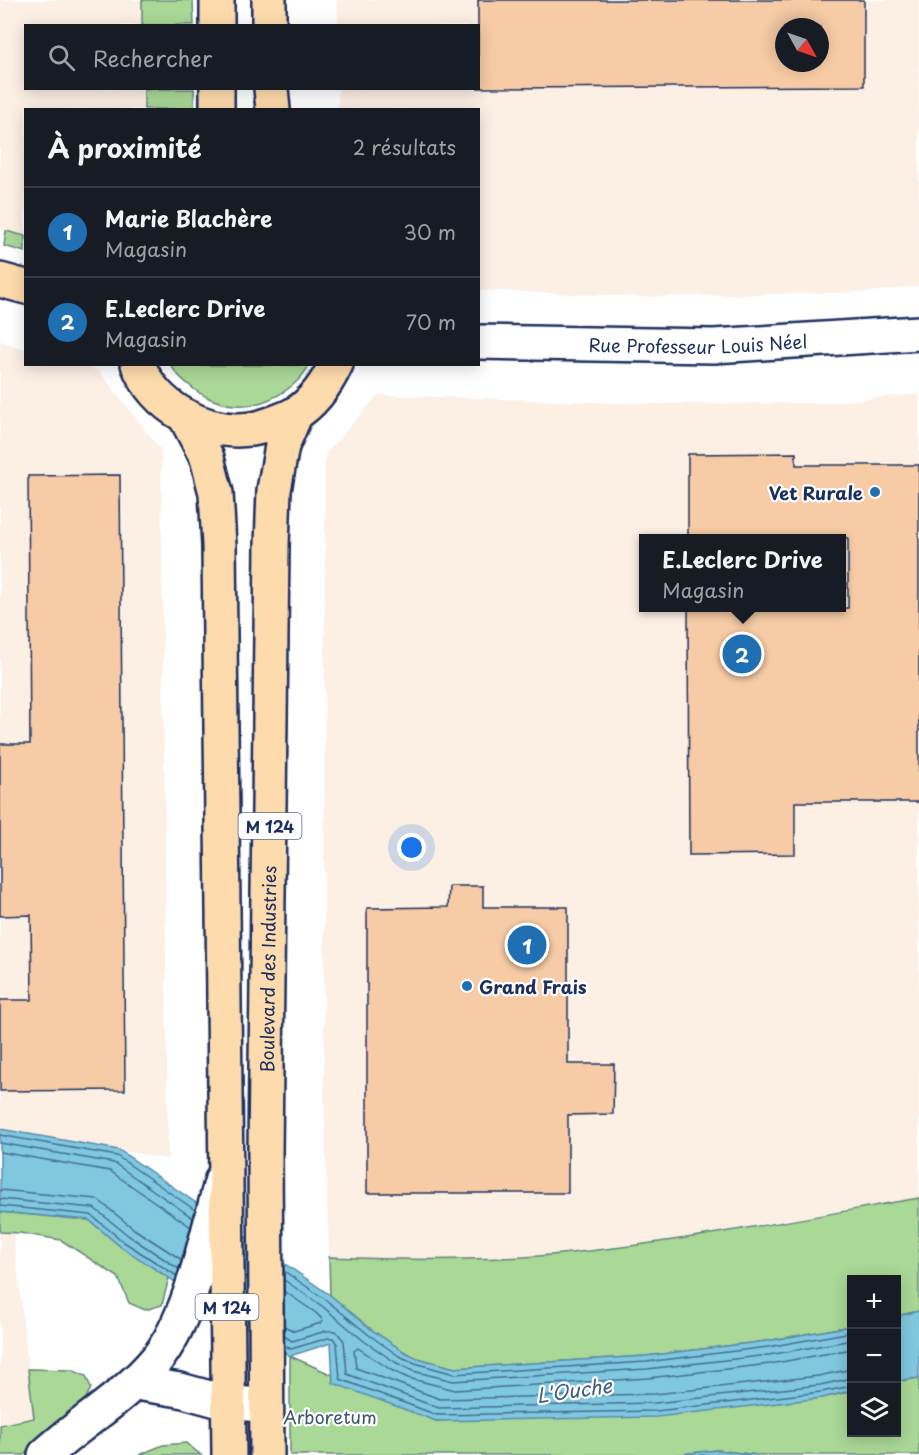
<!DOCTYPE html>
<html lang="fr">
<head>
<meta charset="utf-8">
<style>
  body { margin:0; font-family:"Playpen Sans",sans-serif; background:#242831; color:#f1f3f6 }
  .controls { position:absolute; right:18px; bottom:18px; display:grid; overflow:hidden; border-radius:0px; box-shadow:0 3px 15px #0003 }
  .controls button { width:54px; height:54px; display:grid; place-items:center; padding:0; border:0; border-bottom:2px solid #363941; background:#171b24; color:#f1f3f6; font:30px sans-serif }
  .compass { position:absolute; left:775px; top:18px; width:54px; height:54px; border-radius:50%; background:#171b24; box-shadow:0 3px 15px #0003; rotate:130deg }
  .you { position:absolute; left:412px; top:848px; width:21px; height:21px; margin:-15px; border:4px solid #fff; border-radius:50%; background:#1a73e8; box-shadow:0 0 0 9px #1a73e833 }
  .badge { display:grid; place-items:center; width:39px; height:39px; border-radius:50%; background:#1f6fb2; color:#fff; font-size:20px; font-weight:700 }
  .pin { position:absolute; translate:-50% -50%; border:3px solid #fff; box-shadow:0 2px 6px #0006 }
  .popup { position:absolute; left:639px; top:534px; width:207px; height:78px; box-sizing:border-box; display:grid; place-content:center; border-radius:0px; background:#171b24; filter:drop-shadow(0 2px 4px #0005); font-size:20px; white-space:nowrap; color:#9ea1a6 }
  .popup b { font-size:22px; color:#f1f3f6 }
  .popup::after { content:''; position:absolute; left:50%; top:100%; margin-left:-12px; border:12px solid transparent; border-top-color:#171b24 }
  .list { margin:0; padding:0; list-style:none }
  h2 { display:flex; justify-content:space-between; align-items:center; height:78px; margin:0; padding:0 24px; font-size:26px }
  h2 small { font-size:20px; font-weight:400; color:#9ea1a6 }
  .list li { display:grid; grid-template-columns:39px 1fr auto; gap:18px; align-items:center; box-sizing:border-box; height:90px; padding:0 24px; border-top:2px solid #363941 }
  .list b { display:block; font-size:22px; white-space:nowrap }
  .list p { margin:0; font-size:20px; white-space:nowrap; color:#9ea1a6 }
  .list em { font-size:20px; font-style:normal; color:#9ea1a6 }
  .icon { flex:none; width:33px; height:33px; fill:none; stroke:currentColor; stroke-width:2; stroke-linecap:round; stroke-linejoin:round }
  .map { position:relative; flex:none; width:919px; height:1455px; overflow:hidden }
  .search { position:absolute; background:#171b24; box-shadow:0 3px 15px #0003; left:24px; top:24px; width:456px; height:66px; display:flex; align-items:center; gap:15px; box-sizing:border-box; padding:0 21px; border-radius:0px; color:#9ea1a6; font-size:22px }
  .panel { position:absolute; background:#171b24; box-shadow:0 3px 15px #0003; left:24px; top:108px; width:456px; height:258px; border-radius:0px }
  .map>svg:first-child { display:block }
</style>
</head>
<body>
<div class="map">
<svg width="919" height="1455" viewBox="0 0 919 1455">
  <rect width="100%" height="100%" fill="#fff"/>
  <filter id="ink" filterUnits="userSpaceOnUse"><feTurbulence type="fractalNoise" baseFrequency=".0167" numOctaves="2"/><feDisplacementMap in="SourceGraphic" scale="12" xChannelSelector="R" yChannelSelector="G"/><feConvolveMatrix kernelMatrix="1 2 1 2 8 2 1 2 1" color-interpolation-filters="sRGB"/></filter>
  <g filter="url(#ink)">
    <g fill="#fcefe4" fill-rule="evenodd">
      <path d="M 0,0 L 142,0 L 142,25 L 26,26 L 26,88 L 144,89 L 144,109 L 26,110 L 25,236 L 0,229 Z"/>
      <path d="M 337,0 L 919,0 L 919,286 L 869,292 L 644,297 L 479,290 L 478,110 L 338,109 L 338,89 L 478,88 L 478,26 L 338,25 ZM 784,27 L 820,27 L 820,63 L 784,63 Z"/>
      <path d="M 0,341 L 25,349 L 26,364 L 78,365 L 99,371 L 161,450 L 168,1159 L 0,1129 Z"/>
      <path d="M 919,394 L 919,1198 L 667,1240 L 538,1256 L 418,1261 L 329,1257 L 324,1092 L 325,455 L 378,395 L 659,404 L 821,403 ZM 643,538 L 841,538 L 841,608 L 643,608 Z"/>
      <path d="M 0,1232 L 13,1232 L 34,1418 L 0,1452 Z"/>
    </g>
    <g fill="#aad897" stroke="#62847a" stroke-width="1.5">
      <path d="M 142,0 L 193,0 L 194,25 L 142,25 Z"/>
      <rect x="144" y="89" width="50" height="20"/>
      <path d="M 6,231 L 25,236 L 25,252 L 4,246 Z"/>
      <path d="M 171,365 L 309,365 C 297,389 263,408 235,405 C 219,404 201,396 189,385 C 182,379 175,374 171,365 Z"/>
      <path d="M 919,1198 L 919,1311 L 897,1316 L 896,1280 L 852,1280 L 851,1326 L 767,1341 L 646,1356 L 455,1368 L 417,1358 L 403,1351 L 372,1330 L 330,1295 L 329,1257 C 399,1260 468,1261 538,1256 C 666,1245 793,1220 919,1198 Z"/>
      <path d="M 0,1212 L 89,1220 L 121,1247 L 169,1278 L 162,1305 L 145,1310 L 129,1303 L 118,1277 L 61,1240 L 20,1233 L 0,1232 Z"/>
      <path d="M 290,1356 L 436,1421 L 822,1398 L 851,1391 L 852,1432 L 896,1432 L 897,1381 L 919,1378 L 919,1455 L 757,1455 L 717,1450 L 674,1455 L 290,1455 Z"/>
      <path d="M 28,1369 L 72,1370 L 86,1376 L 91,1388 L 86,1398 L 24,1455 L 0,1455 L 0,1425 L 34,1418 Z"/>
      <path d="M 186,1443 L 201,1455 L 139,1455 L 163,1445 Z"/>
    </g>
    <g fill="#80c8e0" stroke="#588bac" stroke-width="1.5">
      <path d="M 0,1129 L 119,1150 L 330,1295 L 372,1330 L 403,1351 L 417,1358 L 455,1368 L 646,1356 L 767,1341 L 851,1326 L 851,1391 L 822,1398 L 656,1417 L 436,1421 L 333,1383 L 331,1343 L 290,1356 L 121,1247 L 89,1220 L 0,1212 Z"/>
      <path d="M 919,1311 L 919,1378 L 897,1381 L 897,1316 Z"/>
      <path d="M 717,1450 L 757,1455 L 674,1455 Z"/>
    </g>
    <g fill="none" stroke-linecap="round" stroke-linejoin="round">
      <g stroke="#436c92" stroke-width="1.5">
        <path d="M 0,1135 L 117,1156 L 195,1210"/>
        <path d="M 0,1143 L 114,1163 L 193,1218"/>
        <path d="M 0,1152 L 110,1171 L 191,1227"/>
        <path d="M 0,1190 L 97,1199 L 134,1229 L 182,1260"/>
        <path d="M 0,1199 L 94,1208 L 129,1236 L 179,1269"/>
        <path d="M 0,1206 L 91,1215 L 124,1242 L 177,1276"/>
        <path d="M 284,1271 L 326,1300 L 369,1335 L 399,1356 L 415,1363 L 454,1374 L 646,1362 L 768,1347 L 852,1332"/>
        <path d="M 284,1280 L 322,1306 L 364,1341 L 395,1362 L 413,1371 L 453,1381 L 647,1369 L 769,1355 L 852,1340"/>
        <path d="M 284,1291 L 316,1313 L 323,1320 L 321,1323 L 294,1331 L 284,1326"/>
        <path d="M 284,1336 L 292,1341 L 326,1331 L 336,1331 L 344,1341 L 347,1374 L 439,1408 L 655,1403 L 820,1385 L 852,1378"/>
        <path d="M 284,1345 L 291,1349 L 328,1338 L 333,1338 L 337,1344 L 340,1379 L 437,1415 L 656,1411 L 821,1392 L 852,1386"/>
        <path d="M 852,1349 L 770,1364 L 648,1378 L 455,1390 L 408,1378 L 391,1370 L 358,1348 L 354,1351 L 356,1368 L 440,1399 L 655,1394 L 818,1376 L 852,1369"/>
      </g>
    </g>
    <g fill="#f6cba5" stroke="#1b2f5e" stroke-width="1.5" fill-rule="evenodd">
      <path d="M 478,0 L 864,0 L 864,86 L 478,88 ZM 784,27 L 820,27 L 820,63 L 784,63 Z"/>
      <path d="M 796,453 L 796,465 L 919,465 L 919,802 L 795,802 L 795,854 L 689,855 L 688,608 L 848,608 L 848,538 L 688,538 L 688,454 Z"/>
      <path d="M 120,475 L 125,1090 L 0,1091 L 0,1000 L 32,1000 L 31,915 L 0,916 L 0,744 L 30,744 L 28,476 Z"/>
      <path d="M 449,886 L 483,886 L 483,907 L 568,907 L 568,1064 L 614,1064 L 613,1114 L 568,1115 L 568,1193 L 367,1193 L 367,908 L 448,907 Z"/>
    </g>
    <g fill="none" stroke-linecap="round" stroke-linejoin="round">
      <g stroke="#1b2f5e" stroke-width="38">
        <g id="minor">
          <path id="s1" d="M 478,342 L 714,346 L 919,333"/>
          <path d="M 135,1383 L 180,1390 L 228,1403 L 266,1405"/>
          <path d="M 45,1455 C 81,1422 125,1397 156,1360 C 191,1318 207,1233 222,1179"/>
        </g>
      </g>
      <g stroke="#1b2f5e" stroke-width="38">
        <g id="major">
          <path d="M 269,0 L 269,26"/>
          <path d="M 217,26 L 217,0"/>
          <path d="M 271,88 L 273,110"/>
          <path d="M 217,110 L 217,88"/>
          <path d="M 0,280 L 26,287"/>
          <path d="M 138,364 C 155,408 206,435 251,429 C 262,428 285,419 295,414 C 313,403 327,383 336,364"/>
          <path d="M 186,418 L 207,458 L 216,493 L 219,545 L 229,1455"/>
          <path id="s2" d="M 267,1455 L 265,1154 L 272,546 L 274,490 L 282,446 L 296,413"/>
        </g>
      </g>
      <use href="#minor" stroke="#fff" stroke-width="33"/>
      <use href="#major" stroke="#fedbac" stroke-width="33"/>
    </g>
  </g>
  <g fill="#1f6fb2" stroke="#fff" stroke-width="2">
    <circle cx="875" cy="492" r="6"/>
    <circle cx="467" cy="986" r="6"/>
  </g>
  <g text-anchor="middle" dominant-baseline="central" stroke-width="4.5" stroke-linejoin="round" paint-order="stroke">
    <g fill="#fff" stroke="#5f6d8e" stroke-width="1.5">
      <rect x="238.5" y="813" width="63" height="26" rx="4.5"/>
      <rect x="195.5" y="1294" width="63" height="26" rx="4.5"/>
    </g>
    <g font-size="16" font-weight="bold" fill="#1b2f5e">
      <text x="270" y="826">M 124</text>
      <text x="227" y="1307">M 124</text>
    </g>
    <g font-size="18" fill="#1b2f5e" stroke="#fff">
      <text stroke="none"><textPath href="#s1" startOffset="220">Rue Professeur Louis Néel</textPath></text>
      <text stroke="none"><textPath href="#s2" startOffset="486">Boulevard des Industries</textPath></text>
    </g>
    <g font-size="18" font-weight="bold" fill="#1b2f5e" stroke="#fff" text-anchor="end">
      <text x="863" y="492">Vet Rurale</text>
      <text x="479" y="986" text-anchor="start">Grand Frais</text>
    </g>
    <g font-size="18" fill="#3f596c" stroke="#fff">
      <text x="330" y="1416">Arboretum</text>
    </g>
    <g font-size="20" font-style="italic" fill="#395d85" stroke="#fff">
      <text transform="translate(574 1390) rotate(-8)">L'Ouche</text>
    </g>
  </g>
</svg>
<div class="controls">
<button>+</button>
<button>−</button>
<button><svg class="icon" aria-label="layers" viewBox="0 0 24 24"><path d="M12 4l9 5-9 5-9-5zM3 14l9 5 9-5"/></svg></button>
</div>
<svg class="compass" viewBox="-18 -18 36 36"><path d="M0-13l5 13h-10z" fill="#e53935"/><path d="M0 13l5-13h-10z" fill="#9ea1a6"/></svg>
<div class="you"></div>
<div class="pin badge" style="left:527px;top:945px">1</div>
<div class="pin badge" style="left:742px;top:654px">2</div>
<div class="popup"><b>E.Leclerc Drive</b>Magasin</div>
<div class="search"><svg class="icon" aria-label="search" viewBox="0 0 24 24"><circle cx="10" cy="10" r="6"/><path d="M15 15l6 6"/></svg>Rechercher</div>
<section class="panel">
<h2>À proximité<small>2 résultats</small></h2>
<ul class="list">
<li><span class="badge">1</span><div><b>Marie Blachère</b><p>Magasin</p></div><em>30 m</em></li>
<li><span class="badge">2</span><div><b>E.Leclerc Drive</b><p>Magasin</p></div><em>70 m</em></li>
</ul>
</section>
</div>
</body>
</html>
